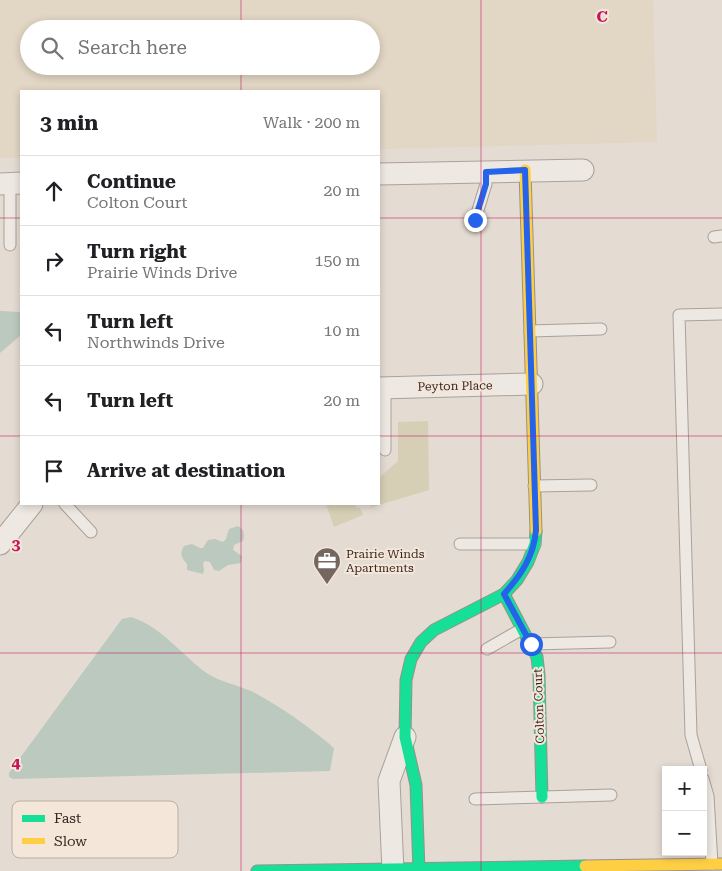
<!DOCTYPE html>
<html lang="en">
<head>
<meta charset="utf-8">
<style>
  body { margin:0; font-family:"Roboto Serif",serif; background:#f2f2f2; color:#202124 }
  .controls { position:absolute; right:15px; bottom:15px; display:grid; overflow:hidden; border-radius:0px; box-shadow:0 2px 8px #0003 }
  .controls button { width:45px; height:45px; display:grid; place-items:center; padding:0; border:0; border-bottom:1px solid #e0e0e0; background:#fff; color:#202124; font:25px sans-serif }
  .stop { position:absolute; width:15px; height:15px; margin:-11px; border:4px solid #2563eb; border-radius:50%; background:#fff }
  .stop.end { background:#2563eb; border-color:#fff; box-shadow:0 1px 5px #0008 }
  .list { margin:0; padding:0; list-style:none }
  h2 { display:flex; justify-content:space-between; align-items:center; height:65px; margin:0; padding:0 20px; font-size:21px }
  h2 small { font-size:16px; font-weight:400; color:#757577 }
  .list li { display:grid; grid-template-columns:32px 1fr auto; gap:15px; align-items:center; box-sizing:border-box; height:70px; padding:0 20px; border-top:1px solid #e0e0e0 }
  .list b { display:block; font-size:19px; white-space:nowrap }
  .list p { margin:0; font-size:16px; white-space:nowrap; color:#757577 }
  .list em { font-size:16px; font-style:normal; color:#757577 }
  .icon { flex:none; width:28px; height:28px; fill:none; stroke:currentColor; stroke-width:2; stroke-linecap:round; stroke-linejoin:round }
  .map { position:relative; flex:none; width:722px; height:871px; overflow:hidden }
  .search { position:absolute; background:#fff; box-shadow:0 2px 8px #0003; left:20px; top:20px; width:360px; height:55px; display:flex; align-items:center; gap:12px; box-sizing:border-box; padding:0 18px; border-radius:28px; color:#757577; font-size:19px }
  .panel { position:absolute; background:#fff; box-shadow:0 2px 8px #0003; left:20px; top:90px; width:360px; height:415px; border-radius:0px }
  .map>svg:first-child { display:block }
</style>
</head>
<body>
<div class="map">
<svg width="722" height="871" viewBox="0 0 722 871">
  <rect width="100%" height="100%" fill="#e4dbd2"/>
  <path fill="#e2d6c4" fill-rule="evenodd" d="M 0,0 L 653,0 L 657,142 L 379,149 L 379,91 L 21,91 L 21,158 L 0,158 ZM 29,29 L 371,29 L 371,66 L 29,66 Z"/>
  <g fill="#d6cfb5">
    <path d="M 428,421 L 429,490 L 372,507 L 370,504 L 379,504 L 379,478 L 398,461 L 398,422 Z"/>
    <path d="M 326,504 L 355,504 L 357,508 L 360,508 L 363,515 L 334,527 Z"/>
  </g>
  <g fill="#bbc9be">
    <path d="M 0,311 L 21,312 L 21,335 L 0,353 Z"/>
    <path d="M 238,526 L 243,530 L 244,536 L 243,541 L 234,545 L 233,550 L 242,556 L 241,563 L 228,565 L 219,571 L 214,570 L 210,562 L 205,561 L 203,563 L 204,570 L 203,574 L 187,570 L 187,564 C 182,558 179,554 184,546 L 192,544 L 200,548 L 203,548 L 208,540 L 215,539 L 223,542 L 226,539 L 229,529 Z"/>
    <path d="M 131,617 C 164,628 182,656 208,674 C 221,682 237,685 251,691 C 281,707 308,726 334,748 L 330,771 L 13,779 L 9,777 L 9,773 L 122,619 Z"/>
  </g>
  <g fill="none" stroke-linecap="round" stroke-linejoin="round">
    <g stroke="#aaa19a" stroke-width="13">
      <g id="lane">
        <path d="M 10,183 L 10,245"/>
        <path d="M 475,220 L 486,184 L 486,171"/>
        <path d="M 714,237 L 722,236"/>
        <path d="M 530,331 L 601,329"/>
        <path d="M 385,450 L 385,387"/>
        <path d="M 534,486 L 591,485"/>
        <path d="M 65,504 L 91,532"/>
        <path d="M 460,544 L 535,544"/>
        <path d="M 532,644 L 610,642"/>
        <path d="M 487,649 L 522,629"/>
        <path d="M 701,770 L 691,735 L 679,315 L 722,314"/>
        <path d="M 703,779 L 708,796 L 712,864"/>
        <path d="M 475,799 L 611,795"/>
      </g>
    </g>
    <g stroke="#aaa19a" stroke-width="23">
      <g id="street">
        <path d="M 379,174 L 583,170"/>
        <path d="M 0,184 L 21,183"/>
        <path d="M 379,388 L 532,384"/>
        <path d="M 0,544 L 32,504"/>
        <path d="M 393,871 L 389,781 L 405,737"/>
      </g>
    </g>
    <g stroke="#9a908a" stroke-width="13">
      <g id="fast">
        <path d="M 504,594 L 537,657 L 539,675 L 542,797"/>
        <path d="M 257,871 L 585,866"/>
        <path d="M 419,871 L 416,785 L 405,737 L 406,680 L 411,659 L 421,642 L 434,630 L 504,594 L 517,580 L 528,562 L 535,544 L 536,531"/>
      </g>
    </g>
    <g stroke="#9a908a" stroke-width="13">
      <g id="slow">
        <path d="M 525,170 L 536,531"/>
        <path d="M 585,866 L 722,864"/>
      </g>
    </g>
    <use href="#lane" stroke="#ede8e2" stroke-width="11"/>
    <use href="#street" stroke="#ede8e2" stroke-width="21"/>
    <use href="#fast" stroke="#16e098" stroke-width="11"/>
    <use href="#slow" stroke="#ffcf43" stroke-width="11"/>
  </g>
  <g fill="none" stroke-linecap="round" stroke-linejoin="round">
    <path stroke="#2563eb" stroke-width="6" d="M 475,220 L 486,184 L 486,172 L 525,170 L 536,530 C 534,556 521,575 504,594 L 531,644"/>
  </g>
  <path fill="none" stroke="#c2185b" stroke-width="1" stroke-opacity="0.55" d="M 241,0 L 241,29M 481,0 L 481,871M 241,66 L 241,91M 0,218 L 21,218M 379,218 L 722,218M 0,436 L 21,436M 379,436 L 722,436M 241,504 L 241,871M 0,653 L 722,653"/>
  <defs>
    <g id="office-pin" transform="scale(1.4375)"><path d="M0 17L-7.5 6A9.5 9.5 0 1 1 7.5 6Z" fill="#756760" stroke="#f4e6d9"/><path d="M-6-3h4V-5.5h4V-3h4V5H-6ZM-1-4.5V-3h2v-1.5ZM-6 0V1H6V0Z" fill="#fff"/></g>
  </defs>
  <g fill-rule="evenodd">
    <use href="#office-pin" x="327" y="561"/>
  </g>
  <g text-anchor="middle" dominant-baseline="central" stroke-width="4" stroke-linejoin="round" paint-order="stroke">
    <g font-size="12" fill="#392822" stroke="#f4e6d9">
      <text transform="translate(455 386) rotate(-1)">Peyton Place</text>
      <text transform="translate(539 706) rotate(-92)">Colton Court</text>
    </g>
    <g font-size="12" fill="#392822" stroke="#f4e6d9" text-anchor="start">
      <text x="346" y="554">Prairie Winds<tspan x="346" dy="14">Apartments</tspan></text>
    </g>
  </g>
  <rect x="12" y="801" width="166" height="57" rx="8" fill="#f4e6d9" stroke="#bcada2" stroke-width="1"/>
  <rect x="22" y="815" width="23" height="7" fill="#16e098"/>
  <rect x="22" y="838" width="23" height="6" fill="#ffcf43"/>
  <g font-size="14" fill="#392822">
    <text x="54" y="823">Fast</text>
    <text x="54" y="846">Slow</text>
  </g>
  <g font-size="16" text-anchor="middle" font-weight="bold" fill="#c2185b" stroke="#f4e6d9" stroke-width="4" stroke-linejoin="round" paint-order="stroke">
    <text x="602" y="22">C</text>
    <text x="16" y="550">3</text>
    <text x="16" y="768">4</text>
  </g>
</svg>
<div class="controls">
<button>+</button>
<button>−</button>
</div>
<div class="stop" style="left:531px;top:644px"></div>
<div class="stop end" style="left:475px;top:220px"></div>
<div class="search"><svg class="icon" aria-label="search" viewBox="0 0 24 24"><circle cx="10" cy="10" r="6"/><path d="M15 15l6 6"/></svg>Search here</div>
<section class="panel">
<h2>3 min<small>Walk · 200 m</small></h2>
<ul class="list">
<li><svg class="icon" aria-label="ahead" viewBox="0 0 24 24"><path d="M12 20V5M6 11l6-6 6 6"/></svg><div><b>Continue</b><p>Colton Court</p></div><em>20 m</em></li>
<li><svg class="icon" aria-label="right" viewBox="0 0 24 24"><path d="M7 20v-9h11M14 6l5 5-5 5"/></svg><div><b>Turn right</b><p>Prairie Winds Drive</p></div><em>150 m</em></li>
<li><svg class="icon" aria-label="left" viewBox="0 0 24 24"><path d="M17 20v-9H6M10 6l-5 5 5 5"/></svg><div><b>Turn left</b><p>Northwinds Drive</p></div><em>10 m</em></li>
<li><svg class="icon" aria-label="left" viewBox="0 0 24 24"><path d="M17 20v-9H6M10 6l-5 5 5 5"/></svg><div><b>Turn left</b></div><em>20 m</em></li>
<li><svg class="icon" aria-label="arrive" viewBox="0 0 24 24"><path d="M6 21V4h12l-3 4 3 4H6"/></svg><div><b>Arrive at destination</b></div></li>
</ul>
</section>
</div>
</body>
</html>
